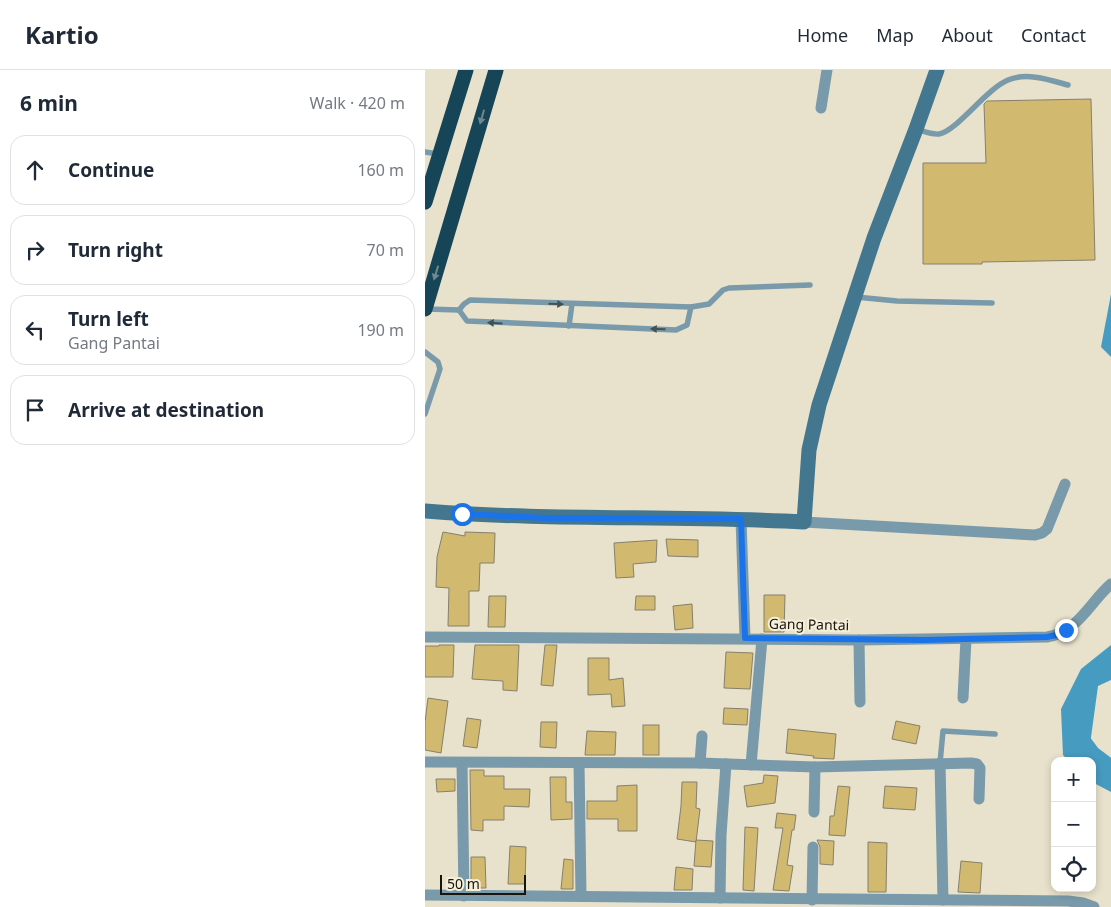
<!DOCTYPE html>
<html lang="en">
<head>
<meta charset="utf-8">
<style>
  body { margin:0; font-family:"Noto Sans",sans-serif; background:#f6f6f7; color:#1f2937 }
  .controls { position:absolute; right:15px; bottom:15px; display:grid; overflow:hidden; border-radius:10px; box-shadow:0 2px 8px #0003 }
  .controls button { width:45px; height:45px; display:grid; place-items:center; padding:0; border:0; border-bottom:1px solid #e0e1e3; background:#fff; color:#1f2937; font:25px sans-serif }
  .scale { position:absolute; left:15px; bottom:12px; width:86px; box-sizing:border-box; padding-left:5px; border:2px solid #18150e; border-top:0; font-size:14px; line-height:18px; white-space:nowrap; color:#18150e; -webkit-text-stroke:4px #f5eed9; paint-order:stroke }
  .stop { position:absolute; width:15px; height:15px; margin:-11px; border:4px solid #1a73e8; border-radius:50%; background:#fff }
  .stop.end { background:#1a73e8; border-color:#fff; box-shadow:0 1px 5px #0008 }
  .list { margin:0; padding:0; list-style:none }
  h2 { display:flex; justify-content:space-between; align-items:center; height:65px; margin:0; padding:0 20px; font-size:21px }
  h2 small { font-size:16px; font-weight:400; color:#747a83 }
  .list li { display:grid; grid-template-columns:32px 1fr auto; gap:15px; align-items:center; box-sizing:border-box; height:70px; margin:0 10px 10px; padding:0 10px; border:1px solid #e0e1e3; border-radius:15px }
  .list b { display:block; font-size:19px; white-space:nowrap }
  .list p { margin:0; font-size:16px; white-space:nowrap; color:#747a83 }
  .list em { font-size:16px; font-style:normal; color:#747a83 }
  .icon { flex:none; width:28px; height:28px; fill:none; stroke:currentColor; stroke-width:2; stroke-linecap:round; stroke-linejoin:round }
  .map { position:relative; flex:none; width:686px; height:837px; overflow:hidden }
  header { display:flex; align-items:center; gap:30px; box-sizing:border-box; height:70px; padding:0 25px; background:#fff; border-bottom:1px solid #e0e1e3 }
  header strong { font-size:24px }
  nav { display:flex; gap:28px; margin-inline-start:auto; font-size:18px }
  main { display:flex }
  aside { flex:1; background:#fff }
  .map>svg:first-child { display:block }
</style>
</head>
<body>
<header>
<strong>Kartio</strong>
<nav><a>Home</a><a>Map</a><a>About</a><a>Contact</a></nav>
</header>
<main>
<aside>
<h2>6 min<small>Walk · 420 m</small></h2>
<ul class="list">
<li><svg class="icon" aria-label="ahead" viewBox="0 0 24 24"><path d="M12 20V5M6 11l6-6 6 6"/></svg><div><b>Continue</b></div><em>160 m</em></li>
<li><svg class="icon" aria-label="right" viewBox="0 0 24 24"><path d="M7 20v-9h11M14 6l5 5-5 5"/></svg><div><b>Turn right</b></div><em>70 m</em></li>
<li><svg class="icon" aria-label="left" viewBox="0 0 24 24"><path d="M17 20v-9H6M10 6l-5 5 5 5"/></svg><div><b>Turn left</b><p>Gang Pantai</p></div><em>190 m</em></li>
<li><svg class="icon" aria-label="arrive" viewBox="0 0 24 24"><path d="M6 21V4h12l-3 4 3 4H6"/></svg><div><b>Arrive at destination</b></div></li>
</ul>
</aside>
<div class="map">
<svg width="686" height="837" viewBox="0 0 686 837">
  <rect width="100%" height="100%" fill="#e8e1cc"/>
  <g fill="#469cc0">
    <path d="M 686,224 L 686,287 L 676,277 Z"/>
    <path d="M 686,575 L 686,610 L 673,616 L 664,682 L 686,704 L 686,722 L 667,712 L 667,691 L 644,691 L 638,685 L 636,639 L 656,599 Z"/>
  </g>
  <g fill="none" stroke-linecap="round" stroke-linejoin="round">
    <path stroke="#469cc0" stroke-width="21" d="M 654,670 L 666,686 L 686,701"/>
  </g>
  <g fill="#d1b96f" stroke="#86806c">
    <path d="M 666,29 L 670,190 L 557,192 L 557,194 L 498,194 L 498,93 L 561,93 L 559,34 L 562,31 Z"/>
    <path d="M 18,462 L 40,466 L 40,462 L 70,463 L 69,493 L 55,493 L 54,521 L 44,521 L 44,556 L 23,556 L 24,518 L 11,517 L 12,487 Z"/>
    <path d="M 241,469 L 273,470 L 273,487 L 243,486 Z"/>
    <path d="M 232,470 L 231,492 L 208,494 L 209,507 L 191,508 L 189,473 Z"/>
    <path d="M 339,525 L 360,525 L 359,562 L 339,562 Z"/>
    <path d="M 64,526 L 81,526 L 80,557 L 63,557 Z"/>
    <path d="M 211,526 L 230,526 L 230,540 L 210,540 Z"/>
    <path d="M 267,534 L 268,558 L 250,560 L 248,536 Z"/>
    <path d="M 14,575 L 29,575 L 28,607 L 0,607 L 0,576 L 14,576 Z"/>
    <path d="M 50,575 L 94,575 L 92,621 L 78,620 L 78,611 L 47,609 Z"/>
    <path d="M 120,575 L 132,575 L 128,616 L 116,615 Z"/>
    <path d="M 301,582 L 328,583 L 325,619 L 299,618 Z"/>
    <path d="M 163,588 L 184,588 L 184,610 L 198,608 L 200,636 L 187,637 L 186,624 L 163,625 Z"/>
    <path d="M 3,628 L 23,631 L 16,683 L 0,680 L 0,652 Z"/>
    <path d="M 299,638 L 323,639 L 322,655 L 298,654 Z"/>
    <path d="M 42,648 L 56,650 L 52,678 L 38,676 Z"/>
    <path d="M 471,651 L 495,656 L 491,674 L 467,669 Z"/>
    <path d="M 116,652 L 132,652 L 131,678 L 115,677 Z"/>
    <rect x="218" y="655" width="16" height="30"/>
    <path d="M 363,659 L 411,664 L 409,689 L 388,688 L 389,686 L 361,683 Z"/>
    <path d="M 162,661 L 191,662 L 190,685 L 160,685 Z"/>
    <path d="M 45,700 L 59,700 L 59,706 L 79,706 L 79,719 L 105,719 L 104,737 L 79,736 L 79,750 L 58,750 L 58,761 L 46,760 Z"/>
    <path d="M 339,705 L 353,706 L 350,733 L 322,737 L 319,716 L 338,713 Z"/>
    <path d="M 125,707 L 141,707 L 141,732 L 147,732 L 147,749 L 126,750 Z"/>
    <path d="M 11,709 L 30,709 L 30,721 L 12,722 Z"/>
    <path d="M 257,712 L 272,712 L 271,738 L 275,739 L 271,772 L 252,769 L 256,736 Z"/>
    <path d="M 212,715 L 212,761 L 193,761 L 193,749 L 162,749 L 162,731 L 192,731 L 192,716 Z"/>
    <path d="M 413,716 L 425,717 L 420,766 L 404,765 L 405,746 L 409,746 Z"/>
    <path d="M 460,716 L 492,718 L 490,740 L 458,738 Z"/>
    <path d="M 352,743 L 371,745 L 369,760 L 367,760 L 362,795 L 368,796 L 364,821 L 348,820 L 358,758 L 350,758 Z"/>
    <path d="M 320,757 L 333,758 L 329,821 L 318,820 Z"/>
    <path d="M 271,770 L 288,771 L 286,797 L 269,796 Z"/>
    <path d="M 392,770 L 409,771 L 408,795 L 395,794 L 395,777 Z"/>
    <path d="M 443,772 L 462,773 L 461,822 L 443,822 Z"/>
    <path d="M 85,776 L 101,777 L 100,814 L 83,814 Z"/>
    <path d="M 46,787 L 60,787 L 61,818 L 46,818 Z"/>
    <path d="M 139,789 L 148,790 L 148,819 L 136,819 Z"/>
    <path d="M 536,791 L 557,793 L 555,823 L 533,822 Z"/>
    <path d="M 251,797 L 268,799 L 267,820 L 249,820 Z"/>
  </g>
  <g fill="none" stroke-linecap="round" stroke-linejoin="round">
    <g stroke="#799aaa" stroke-width="5.5">
      <path d="M 491,59 C 498,61 507,65 514,64 C 531,62 561,19 583,10 C 602,2 625,10 643,15"/>
      <path d="M 0,82 L 13,84"/>
      <path d="M 431,227 L 472,231 L 567,233"/>
      <path d="M 1,239 L 34,240"/>
      <path d="M 34,240 L 39,234 L 45,230 L 266,237 L 284,234 L 298,220 L 304,218 L 385,215"/>
      <path d="M 34,240 L 42,251 L 251,260 L 262,255 L 266,237"/>
      <path d="M 144,256 L 147,234"/>
      <path d="M 0,282 L 13,292 L 15,299 L 0,344"/>
      <path d="M 515,693 L 518,661 L 570,664"/>
    </g>
    <g stroke="#799aaa" stroke-width="11">
      <path d="M 396,38 L 402,0"/>
      <path d="M 316,449 L 320,568"/>
      <path d="M 379,452 L 610,465 L 617,463 L 622,459 L 640,414"/>
      <path d="M 0,567 L 434,570 L 622,567 C 653,562 665,532 686,514"/>
      <path d="M 434,570 L 435,632"/>
      <path d="M 538,628 L 541,569"/>
      <path d="M 0,692 L 275,693 L 390,697 L 546,693 L 552,694 L 555,698 L 554,729"/>
      <path d="M 37,693 L 39,826"/>
      <path d="M 154,693 L 156,826"/>
      <path d="M 275,693 L 277,666"/>
      <path d="M 515,693 L 518,830"/>
      <path d="M 326,695 L 337,569"/>
      <path d="M 389,742 L 390,697"/>
      <path d="M 0,825 L 643,831 L 658,833 L 669,837"/>
      <path d="M 295,828 L 296,765 L 301,694"/>
      <path d="M 387,830 L 388,777"/>
    </g>
    <path stroke="#43778f" stroke-width="15" d="M 0,441 C 126,451 252,445 379,452 L 384,380 L 394,335 L 449,168 L 491,59 L 512,0"/>
    <g stroke="#174558" stroke-width="15">
      <path d="M 0,132 L 41,0"/>
      <path d="M 0,239 L 71,0"/>
    </g>
  </g>
  <defs><path id="oneway-solid" d="M-6-.8H1V-3.2L6.5 0L1 3.2V.8H-6Z" transform="scale(1.25)"/></defs>
  <g fill="#70898c">
    <use href="#oneway-solid" transform="translate(57 47) rotate(106)"/>
    <use href="#oneway-solid" transform="translate(11 203) rotate(107)"/>
  </g>
  <g fill="#445154">
    <use href="#oneway-solid" transform="translate(131 234) rotate(2)"/>
    <use href="#oneway-solid" transform="translate(70 253) rotate(-176)"/>
    <use href="#oneway-solid" transform="translate(233 259) rotate(-178)"/>
  </g>
  <g fill="none" stroke-linecap="round" stroke-linejoin="round">
    <path stroke="#1a73e8" stroke-width="6" d="M 37,444 L 120,448 L 316,449 L 320,568 L 500,570 L 622,567 L 631,565 L 641,560"/>
  </g>
  <g text-anchor="middle" dominant-baseline="central" stroke-width="4" stroke-linejoin="round" paint-order="stroke">
    <g font-size="14" fill="#18150e" stroke="#f5eed9">
      <text transform="translate(384 554) rotate(1)">Gang Pantai</text>
    </g>
  </g>
</svg>
<div class="controls">
<button>+</button>
<button>−</button>
<button><svg class="icon" aria-label="locate" viewBox="0 0 24 24"><circle cx="12" cy="12" r="6"/><path d="M12 2v4M12 18v4M2 12h4M18 12h4"/></svg></button>
</div>
<div class="scale">50 m</div>
<div class="stop" style="left:37px;top:444px"></div>
<div class="stop end" style="left:641px;top:560px"></div>
</div>
</main>
</body>
</html>
